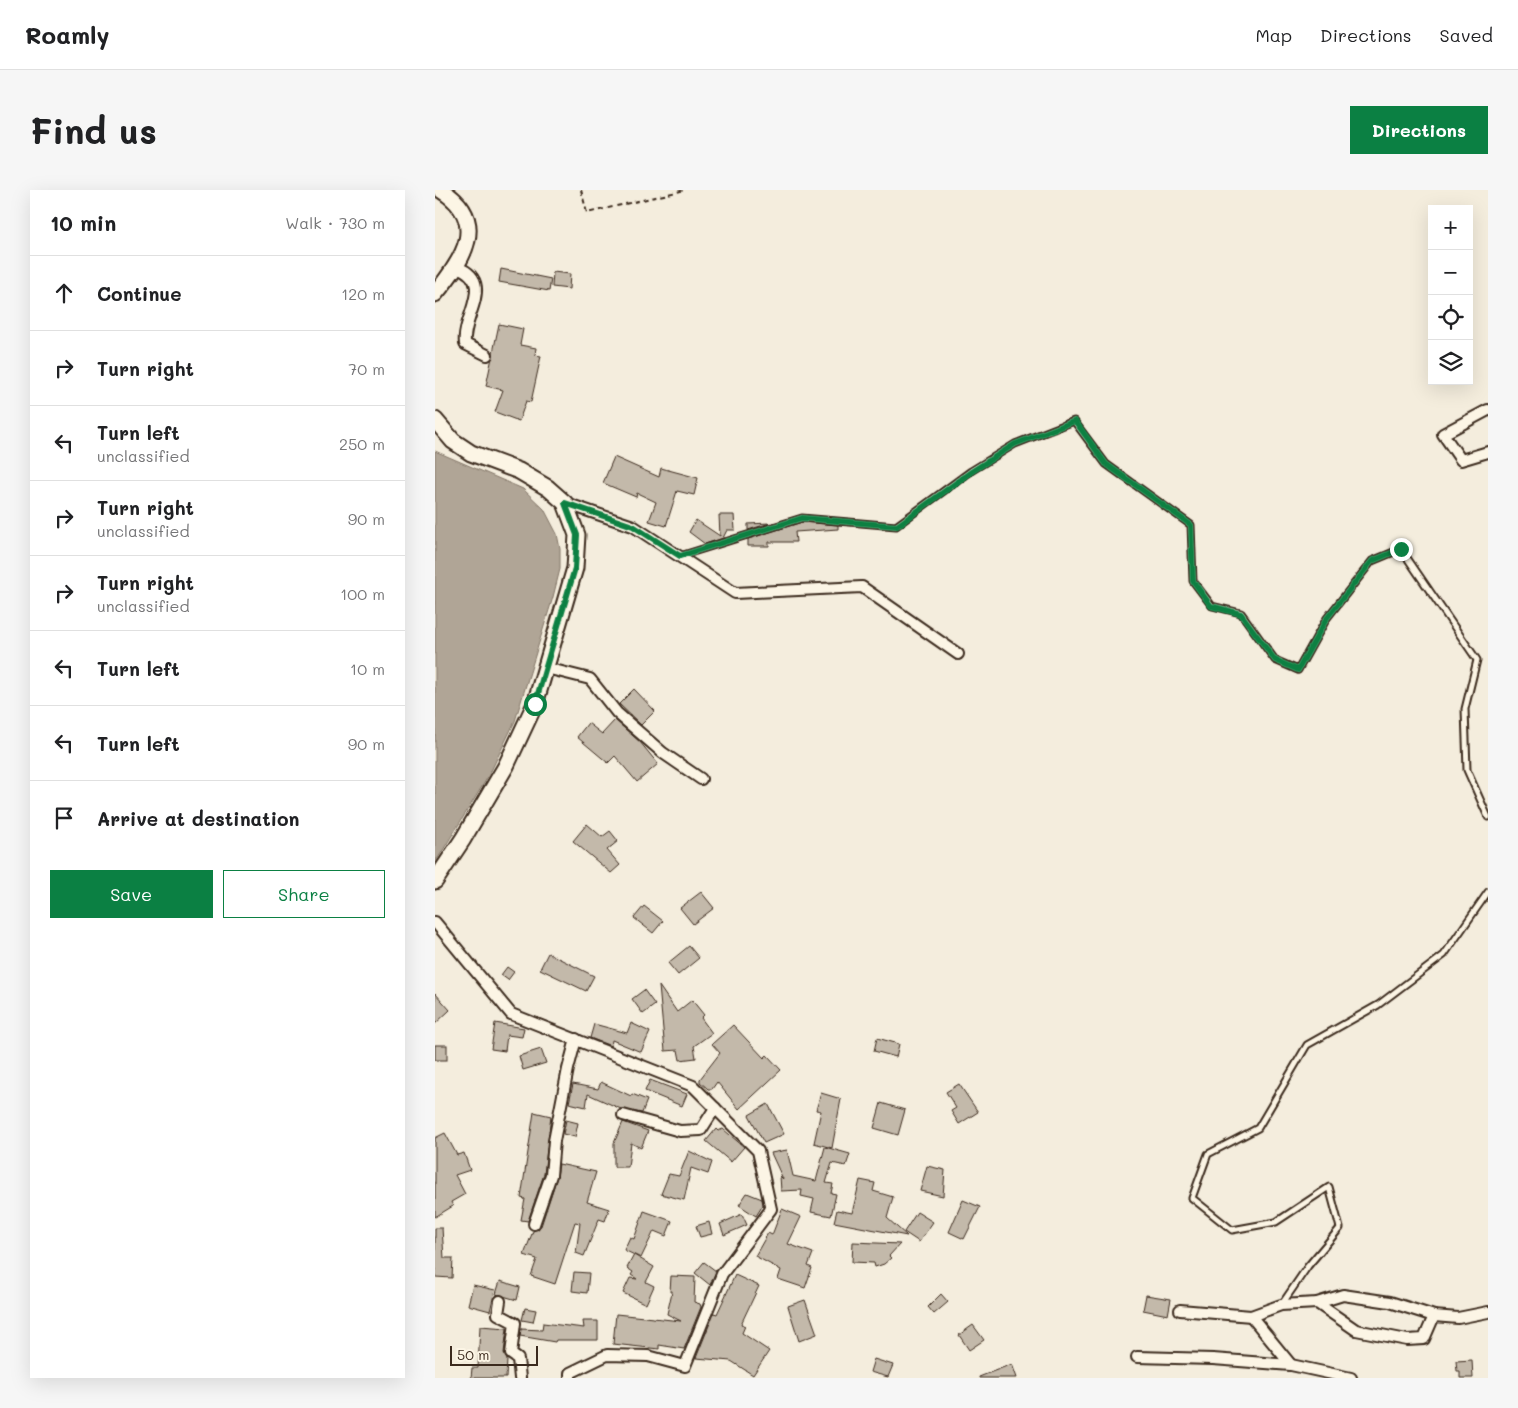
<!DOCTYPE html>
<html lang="en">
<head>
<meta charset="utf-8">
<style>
  body { margin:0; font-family:Mali,sans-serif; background:#f6f6f6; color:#202124 }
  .controls { position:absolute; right:15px; top:15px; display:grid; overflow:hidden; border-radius:0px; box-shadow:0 5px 20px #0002 }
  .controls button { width:45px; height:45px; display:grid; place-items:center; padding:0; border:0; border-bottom:1px solid #e0e0e0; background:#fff; color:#202124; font:25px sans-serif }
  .scale { position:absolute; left:15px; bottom:12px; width:88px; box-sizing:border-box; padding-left:5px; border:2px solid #3b2a1e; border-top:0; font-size:14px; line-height:18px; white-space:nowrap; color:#3b2a1e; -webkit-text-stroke:4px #fcf5e5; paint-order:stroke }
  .stop { position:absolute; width:15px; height:15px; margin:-11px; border:4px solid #0b8043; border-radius:50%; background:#fff }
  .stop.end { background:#0b8043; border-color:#fff; box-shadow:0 1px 5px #0008 }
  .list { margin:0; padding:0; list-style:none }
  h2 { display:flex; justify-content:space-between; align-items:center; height:65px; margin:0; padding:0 20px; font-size:21px }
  h2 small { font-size:16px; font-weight:400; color:#757577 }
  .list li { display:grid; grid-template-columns:32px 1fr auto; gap:15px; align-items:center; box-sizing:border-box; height:75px; padding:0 20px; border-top:1px solid #e0e0e0 }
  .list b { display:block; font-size:19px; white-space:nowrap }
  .list p { margin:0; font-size:16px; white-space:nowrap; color:#757577 }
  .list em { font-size:16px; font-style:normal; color:#757577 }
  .actions { display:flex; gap:10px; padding:15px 20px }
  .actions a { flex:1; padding:11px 0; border:1px solid #0b8043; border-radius:0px; text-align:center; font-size:18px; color:#0b8043 }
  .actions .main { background:#0b8043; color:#fff }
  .icon { flex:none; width:28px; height:28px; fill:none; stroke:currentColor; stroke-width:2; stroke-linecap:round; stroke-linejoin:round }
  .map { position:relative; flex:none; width:1053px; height:1188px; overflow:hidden; border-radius:0px }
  header { display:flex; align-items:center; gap:30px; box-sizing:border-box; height:70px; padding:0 25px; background:#fff; border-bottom:1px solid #e0e0e0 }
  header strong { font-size:24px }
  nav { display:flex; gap:28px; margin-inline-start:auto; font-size:18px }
  .intro { display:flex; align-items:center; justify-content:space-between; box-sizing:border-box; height:120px; padding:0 30px }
  h1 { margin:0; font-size:35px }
  .button { padding:12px 22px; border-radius:0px; background:#0b8043; color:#fff; font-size:18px; font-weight:700 }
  main { display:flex; gap:30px; padding:0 30px }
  aside { flex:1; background:#fff; border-radius:0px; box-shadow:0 5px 20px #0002 }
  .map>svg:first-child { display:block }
</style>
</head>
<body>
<header>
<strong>Roamly</strong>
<nav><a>Map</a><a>Directions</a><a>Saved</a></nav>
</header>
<div class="intro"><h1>Find us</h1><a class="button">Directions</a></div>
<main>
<aside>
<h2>10 min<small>Walk · 730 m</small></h2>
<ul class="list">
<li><svg class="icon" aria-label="ahead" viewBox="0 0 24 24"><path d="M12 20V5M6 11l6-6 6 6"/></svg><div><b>Continue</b></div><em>120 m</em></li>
<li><svg class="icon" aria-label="right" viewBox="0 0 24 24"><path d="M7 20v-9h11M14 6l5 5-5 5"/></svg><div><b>Turn right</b></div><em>70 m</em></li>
<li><svg class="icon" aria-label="left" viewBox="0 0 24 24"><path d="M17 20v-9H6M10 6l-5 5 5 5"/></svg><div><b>Turn left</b><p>unclassified</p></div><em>250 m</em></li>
<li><svg class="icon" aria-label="right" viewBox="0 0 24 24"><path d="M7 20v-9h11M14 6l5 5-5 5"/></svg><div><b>Turn right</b><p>unclassified</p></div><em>90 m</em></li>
<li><svg class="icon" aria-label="right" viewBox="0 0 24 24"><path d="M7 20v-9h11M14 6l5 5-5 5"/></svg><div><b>Turn right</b><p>unclassified</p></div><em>100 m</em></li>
<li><svg class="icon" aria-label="left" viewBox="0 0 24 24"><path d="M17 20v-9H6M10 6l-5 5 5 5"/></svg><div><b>Turn left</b></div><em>10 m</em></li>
<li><svg class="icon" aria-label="left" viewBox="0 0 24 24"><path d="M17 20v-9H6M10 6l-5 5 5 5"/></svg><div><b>Turn left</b></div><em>90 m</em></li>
<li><svg class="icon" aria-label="arrive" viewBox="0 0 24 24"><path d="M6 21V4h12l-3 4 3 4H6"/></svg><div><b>Arrive at destination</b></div></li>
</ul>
<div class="actions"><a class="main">Save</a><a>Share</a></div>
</aside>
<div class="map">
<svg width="1053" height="1188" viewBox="0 0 1053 1188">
  <rect width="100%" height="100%" fill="#f4eddd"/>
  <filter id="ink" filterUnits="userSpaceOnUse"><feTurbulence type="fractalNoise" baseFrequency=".02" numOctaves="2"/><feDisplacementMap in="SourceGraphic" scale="10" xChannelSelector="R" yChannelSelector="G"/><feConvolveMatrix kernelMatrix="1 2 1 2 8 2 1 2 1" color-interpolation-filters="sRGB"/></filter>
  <g filter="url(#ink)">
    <path fill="#b0a596" stroke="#817466" d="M 0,261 L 88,299 L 109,319 L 122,344 L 125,359 L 125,379 L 118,407 L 80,531 L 54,585 L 0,673 Z"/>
    <g fill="#c3b9aa" stroke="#3b2a1e">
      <path d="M 66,79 L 116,89 L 114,101 L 64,92 Z"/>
      <path d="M 118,82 L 135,84 L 134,99 L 117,97 Z"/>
      <path d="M 64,134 L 88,139 L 85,155 L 101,158 L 100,165 L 106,166 L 96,212 L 91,211 L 84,231 L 60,222 L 68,200 L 51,196 Z"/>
      <path d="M 179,267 L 224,287 L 226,278 L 263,288 L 259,305 L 242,301 L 231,336 L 214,331 L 221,312 L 202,303 L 201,307 L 168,293 Z"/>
      <path d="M 284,325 L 299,325 L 300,340 L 292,340 L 288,348 L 270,354 L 254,342 L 261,330 L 285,346 Z"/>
      <path d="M 367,332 L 403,335 L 403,339 L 360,342 L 361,352 L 334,352 L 334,356 L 313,356 L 313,349 Z"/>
      <path d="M 335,333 L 313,340 L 313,334 Z"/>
      <path d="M 199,499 L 220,521 L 206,535 L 184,514 Z"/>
      <path d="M 180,530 L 205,552 L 223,574 L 202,592 L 180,566 L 173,573 L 142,547 L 153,533 L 167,544 Z"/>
      <path d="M 152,634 L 167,647 L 175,641 L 183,651 L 172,660 L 185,675 L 176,683 L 138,651 Z"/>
      <path d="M 266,702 L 279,718 L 258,734 L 245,718 Z"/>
      <path d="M 209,716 L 228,731 L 218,743 L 199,728 Z"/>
      <path d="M 254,756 L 264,768 L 243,785 L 233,773 Z"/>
      <path d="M 113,763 L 159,786 L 151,801 L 105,779 Z"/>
      <path d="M 72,777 L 79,782 L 73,790 L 66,785 Z"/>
      <path d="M 224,796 L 242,822 L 257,810 L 269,825 L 266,828 L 277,843 L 259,856 L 261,868 L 245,870 L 243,860 L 230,861 Z"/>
      <path d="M 209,800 L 220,815 L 208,824 L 197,809 Z"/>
      <path d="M 0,803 L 15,820 L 0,834 Z"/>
      <path d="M 60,833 L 89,838 L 87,847 L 72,845 L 70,861 L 56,859 Z"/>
      <path d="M 196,833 L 215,842 L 206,862 L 177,850 L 176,856 L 155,848 L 159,834 L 192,843 Z"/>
      <path d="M 298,835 L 329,868 L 332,865 L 346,880 L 304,919 L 282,892 L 277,899 L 273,899 L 265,892 L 265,889 L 285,863 L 277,854 Z"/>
      <path d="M 442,848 L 464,854 L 461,867 L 439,861 Z"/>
      <rect x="0" y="855" width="12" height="15"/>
      <path d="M 106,859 L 111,873 L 88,880 L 84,866 Z"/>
      <path d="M 215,890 L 252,904 L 247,916 L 210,901 Z"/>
      <path d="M 166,892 L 196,906 L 197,904 L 212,910 L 207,923 L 186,919 L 153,904 L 151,917 L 134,913 L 138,894 L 163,899 Z"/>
      <path d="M 524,894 L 543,922 L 524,934 L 516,921 L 521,918 L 511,902 Z"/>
      <path d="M 386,903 L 406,909 L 397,958 L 379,953 L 386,921 L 381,920 Z"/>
      <path d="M 446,913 L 470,920 L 463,945 L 439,938 Z"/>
      <path d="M 333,914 L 349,944 L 329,953 L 314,925 Z"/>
      <path d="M 99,922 L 116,926 L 109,984 L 93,1031 L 86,1030 L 90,1009 L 86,1008 Z"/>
      <path d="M 131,930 L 143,933 L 140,947 L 128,944 Z"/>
      <path d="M 188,932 L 213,941 L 206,958 L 196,953 L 193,977 L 179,977 L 179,953 Z"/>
      <path d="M 281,939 L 283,941 L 288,939 L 309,957 L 296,972 L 271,951 Z"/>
      <path d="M 10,943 L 22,965 L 29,963 L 35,980 L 20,985 L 30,1004 L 16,1012 L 18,1016 L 0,1027 L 0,948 Z"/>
      <path d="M 390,957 L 415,964 L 411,976 L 397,973 L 391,993 L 398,994 L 396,1003 L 401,1004 L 396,1026 L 376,1022 L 379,1009 L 366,1006 L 367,1000 L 346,1001 L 345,986 L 348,989 L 336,963 L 352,960 L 358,986 L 381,991 Z"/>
      <path d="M 254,961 L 277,972 L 273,984 L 256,978 L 249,1010 L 226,1004 L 234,984 L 244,986 Z"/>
      <path d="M 124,974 L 161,982 L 152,1012 L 174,1019 L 170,1031 L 164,1029 L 149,1066 L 141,1063 L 145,1033 L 140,1032 L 120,1094 L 96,1086 L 102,1069 L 89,1065 L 98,1041 L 106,1036 L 122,987 Z"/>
      <path d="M 492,976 L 510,980 L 508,1006 L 485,1001 Z"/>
      <path d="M 425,990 L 440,993 L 438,1001 L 458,1007 L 452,1028 L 472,1046 L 399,1032 L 402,1020 L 417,1023 Z"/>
      <path d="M 312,1003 L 327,1009 L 328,1015 L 321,1026 L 304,1015 Z"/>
      <path d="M 528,1010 L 545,1017 L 529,1049 L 514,1042 Z"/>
      <path d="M 347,1019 L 366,1027 L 353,1054 L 378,1063 L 373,1076 L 377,1078 L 370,1098 L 343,1089 L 346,1080 L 320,1066 L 333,1043 L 337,1045 Z"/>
      <path d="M 209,1021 L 237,1031 L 231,1046 L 219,1041 L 206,1068 L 189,1060 L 195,1047 L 199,1049 Z"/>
      <path d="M 482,1022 L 498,1032 L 484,1052 L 469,1042 Z"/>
      <path d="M 307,1024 L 312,1035 L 289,1045 L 285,1034 Z"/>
      <path d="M 274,1032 L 277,1044 L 265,1047 L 261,1036 Z"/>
      <path d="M 0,1038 L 7,1038 L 9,1068 L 18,1068 L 17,1088 L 0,1087 Z"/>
      <path d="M 418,1052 L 465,1054 L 454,1066 L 456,1068 L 449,1074 L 440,1077 L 439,1073 L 417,1072 Z"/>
      <path d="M 199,1065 L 219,1077 L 211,1092 L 219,1096 L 211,1114 L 188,1103 L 195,1088 L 202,1089 L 196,1085 L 198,1082 L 192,1078 Z"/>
      <path d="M 269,1072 L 281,1081 L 275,1095 L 260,1083 Z"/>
      <path d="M 139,1082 L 154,1083 L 152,1103 L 137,1101 Z"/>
      <path d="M 300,1085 L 324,1096 L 306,1134 L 310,1136 L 307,1143 L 334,1161 L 318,1185 L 296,1171 L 261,1168 L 279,1123 L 282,1124 Z"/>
      <path d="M 236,1086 L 260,1087 L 259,1112 L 265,1114 L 266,1117 L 249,1159 L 224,1155 L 224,1159 L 178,1154 L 181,1124 L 246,1131 L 232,1124 L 237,1102 L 235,1102 Z"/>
      <path d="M 65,1091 L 85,1097 L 82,1110 L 61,1104 Z"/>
      <path d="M 38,1095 L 60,1100 L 55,1121 L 33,1115 Z"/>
      <path d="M 506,1104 L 513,1112 L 499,1124 L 493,1117 Z"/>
      <path d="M 711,1105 L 736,1109 L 733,1125 L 708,1120 Z"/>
      <path d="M 370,1110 L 382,1144 L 364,1151 L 353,1116 Z"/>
      <path d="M 90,1118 L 101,1120 L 98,1132 L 87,1130 Z"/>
      <path d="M 148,1131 L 163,1131 L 163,1150 L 121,1150 L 120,1152 L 85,1146 L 86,1139 L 107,1140 L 108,1133 L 149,1138 Z"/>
      <path d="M 538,1135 L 549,1150 L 534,1160 L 524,1145 Z"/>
      <path d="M 45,1136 L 72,1138 L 69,1163 L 72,1170 L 71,1188 L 36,1188 L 37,1178 L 43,1178 Z"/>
      <path d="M 439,1169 L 458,1175 L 453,1187 L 435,1182 Z"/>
      <path d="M 1037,1170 L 1038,1188 L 1025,1188 L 1025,1181 L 1022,1181 L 1021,1171 Z"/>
      <path d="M 577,1174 L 582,1188 L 544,1188 L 544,1187 Z"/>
    </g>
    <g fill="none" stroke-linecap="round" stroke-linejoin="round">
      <g stroke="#3b2a1e" stroke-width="9">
        <g id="lane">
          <path d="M 245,366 L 367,328 L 461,336 L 536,281 L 580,254 L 639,231 L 671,274 L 756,335 L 758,391 L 777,416 L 806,423 L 840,470 L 863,480 L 892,428 L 937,371 L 966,359 L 1042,470 L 1030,519 L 1032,580 L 1053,627"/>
          <path d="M 847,1114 L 873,1076 L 905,1038 L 894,997 L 841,1032 L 797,1040 L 757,1008 L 773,964 L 823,938 L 872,855 L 943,815 L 1009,765 L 1053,702"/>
        </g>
      </g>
      <g stroke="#3b2a1e" stroke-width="14">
        <g id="street">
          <path d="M 22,77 C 62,92 26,127 30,154 L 52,165"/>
          <path d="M 1053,220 L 1008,244 L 1026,270 L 1053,262"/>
          <path d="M 130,313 L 198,336 L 300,403 L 427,397 L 523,464"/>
          <path d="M 111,478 L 155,489 L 182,523 L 228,563 L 266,589"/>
          <path d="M 0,732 L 76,824 L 258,896 L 323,961 L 336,1019 L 287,1084 L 250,1176 L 213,1166 L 172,1165 L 135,1183 L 135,1188"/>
          <path d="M 188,925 L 245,941 L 266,940 L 280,918"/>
          <path d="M 99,1034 L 116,985 L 119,951 L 133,879 L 141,849"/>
          <path d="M 65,1111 L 63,1124 L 80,1133 L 76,1164 L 83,1169 L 85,1188"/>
          <path d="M 882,1113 L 921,1140 L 972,1150 L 989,1149 L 999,1126"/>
          <path d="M 745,1120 L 816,1126"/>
          <path d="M 702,1167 L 778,1169 L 856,1175 L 916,1188"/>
          <path d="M 856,1175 L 816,1126 L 846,1115 L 882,1113 L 908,1105 L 955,1112 L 999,1126 L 1023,1128 L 1053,1122"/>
        </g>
      </g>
      <g stroke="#3b2a1e" stroke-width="19">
        <g id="secondary">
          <path d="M 0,104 C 28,70 55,31 6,0"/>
          <path d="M 0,230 L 18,251 L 36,263 L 84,281 L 113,298 L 130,313 L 142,345 L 140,378 L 100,514 L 71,576 L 28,649 L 0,691"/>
        </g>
      </g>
      <path stroke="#3b2a1e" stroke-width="2" stroke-dasharray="5 4" stroke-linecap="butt" d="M 146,0 L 152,23 L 250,0"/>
      <use href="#lane" stroke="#fcf5e5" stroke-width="5"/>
      <use href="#street" stroke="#fcf5e5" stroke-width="10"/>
      <use href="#secondary" stroke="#fcf5e5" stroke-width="15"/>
    </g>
  </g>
  <g fill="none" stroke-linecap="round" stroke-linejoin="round" filter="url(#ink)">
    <path stroke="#0b8043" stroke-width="6" d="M 100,514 L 140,378 L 142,345 L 130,313 L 198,336 L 245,366 L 367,328 L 462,336 L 536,282 L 580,254 L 640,231 L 671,274 L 756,335 L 758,391 L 776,416 L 806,424 L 840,470 L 863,480 L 892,428 L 937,371 L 966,359"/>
  </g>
</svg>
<div class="controls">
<button>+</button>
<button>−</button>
<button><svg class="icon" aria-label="locate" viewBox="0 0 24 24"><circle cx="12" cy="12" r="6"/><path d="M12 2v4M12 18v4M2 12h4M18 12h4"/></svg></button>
<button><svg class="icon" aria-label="layers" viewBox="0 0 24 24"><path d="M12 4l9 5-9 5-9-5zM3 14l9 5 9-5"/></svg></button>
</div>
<div class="scale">50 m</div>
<div class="stop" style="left:100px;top:514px"></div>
<div class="stop end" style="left:966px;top:359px"></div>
</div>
</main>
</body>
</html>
